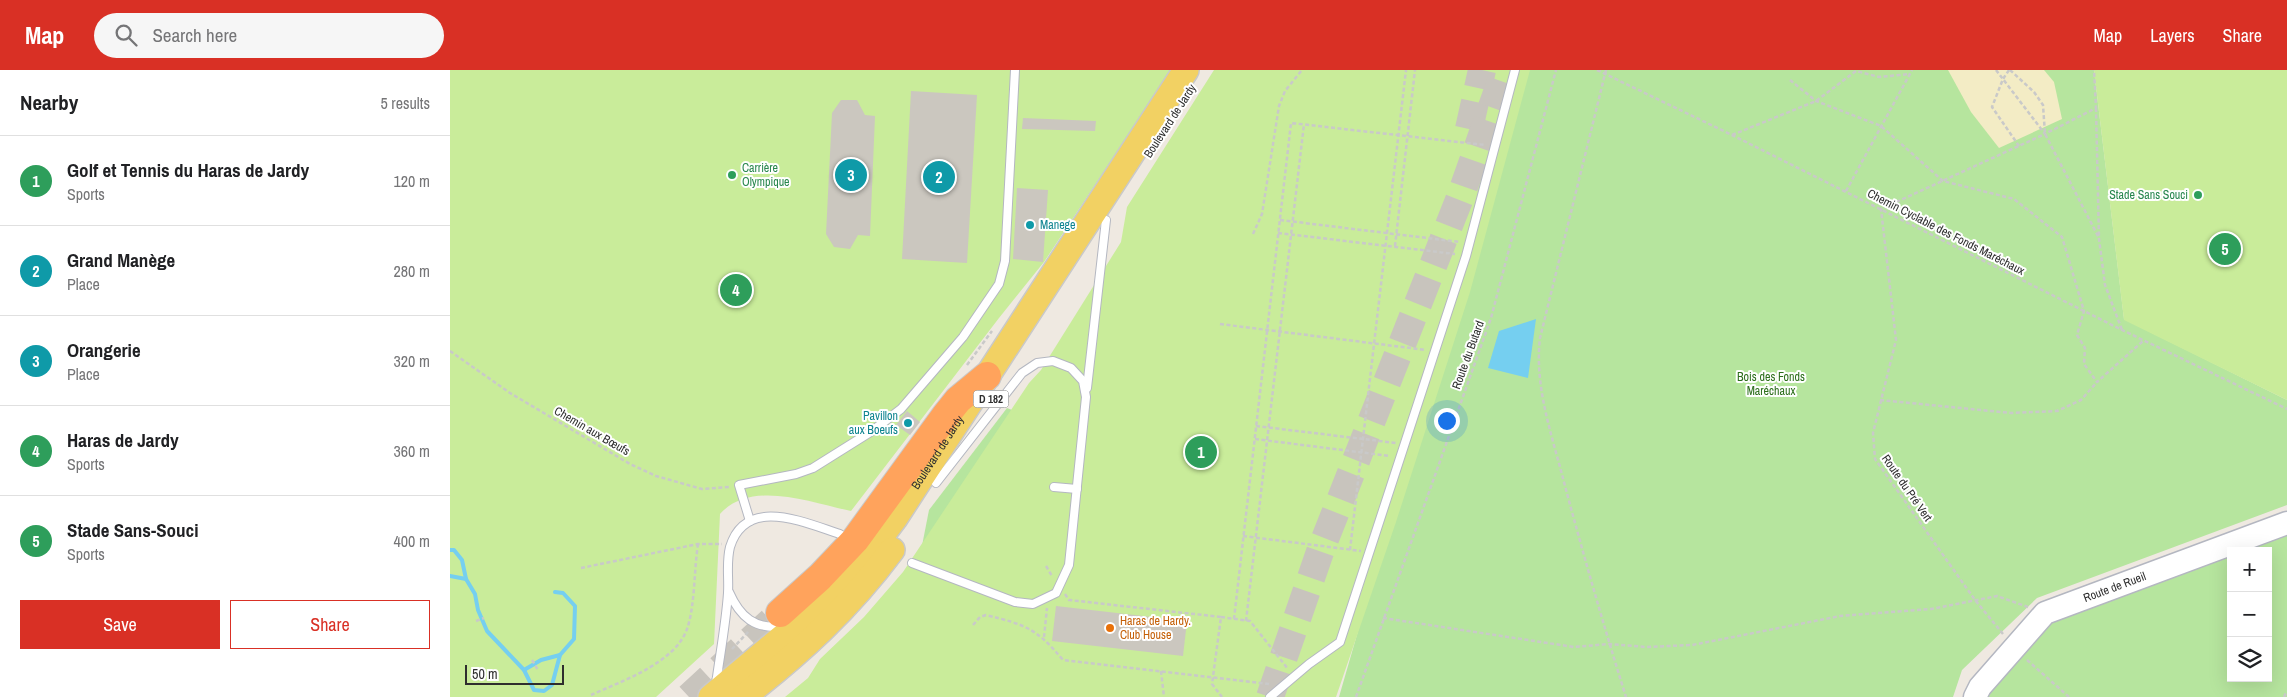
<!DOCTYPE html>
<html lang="en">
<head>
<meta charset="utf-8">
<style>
  body { margin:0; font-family:"Archivo Narrow",sans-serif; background:#f6f6f6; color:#202124 }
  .controls { position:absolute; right:15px; bottom:15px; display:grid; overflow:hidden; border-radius:0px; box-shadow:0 5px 20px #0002 }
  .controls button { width:45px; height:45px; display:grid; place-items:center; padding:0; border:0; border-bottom:1px solid #e0e0e0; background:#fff; color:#202124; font:25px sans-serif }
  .scale { position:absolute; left:15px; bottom:12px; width:99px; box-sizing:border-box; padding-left:5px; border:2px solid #2e2e2e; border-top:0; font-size:14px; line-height:18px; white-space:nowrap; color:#2e2e2e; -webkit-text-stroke:4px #fff; paint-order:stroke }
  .you { position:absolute; left:996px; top:350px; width:18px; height:18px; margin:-12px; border:4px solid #fff; border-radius:50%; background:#1a73e8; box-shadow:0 0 0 8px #1a73e833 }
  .badge { display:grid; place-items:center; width:32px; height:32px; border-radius:50%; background:#d93025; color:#fff; font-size:16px; font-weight:700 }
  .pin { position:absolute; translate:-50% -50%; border:2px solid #fff; box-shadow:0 1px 5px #0006 }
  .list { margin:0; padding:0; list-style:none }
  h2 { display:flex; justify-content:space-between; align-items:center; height:65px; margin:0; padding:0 20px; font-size:21px }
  h2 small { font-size:16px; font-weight:400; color:#757577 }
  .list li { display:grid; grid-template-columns:32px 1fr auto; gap:15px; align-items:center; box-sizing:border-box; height:90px; padding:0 20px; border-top:1px solid #e0e0e0 }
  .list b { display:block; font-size:19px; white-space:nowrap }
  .list p { margin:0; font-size:16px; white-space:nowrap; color:#757577 }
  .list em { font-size:16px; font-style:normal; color:#757577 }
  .actions { display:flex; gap:10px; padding:15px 20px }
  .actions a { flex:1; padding:11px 0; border:1px solid #d93025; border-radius:0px; text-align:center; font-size:18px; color:#d93025 }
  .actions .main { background:#d93025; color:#fff }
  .icon { flex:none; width:28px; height:28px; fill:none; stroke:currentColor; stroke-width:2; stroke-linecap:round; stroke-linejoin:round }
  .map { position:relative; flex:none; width:1837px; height:627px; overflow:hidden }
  header { display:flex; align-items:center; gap:30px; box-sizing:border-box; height:70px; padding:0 25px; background:#d93025; color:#fff }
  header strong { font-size:24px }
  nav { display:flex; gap:28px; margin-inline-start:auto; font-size:18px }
  .search { width:350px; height:45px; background:#f6f6f6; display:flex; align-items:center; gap:12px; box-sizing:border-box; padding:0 18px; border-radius:28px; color:#757577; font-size:19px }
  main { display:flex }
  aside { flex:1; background:#fff }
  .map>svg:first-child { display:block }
</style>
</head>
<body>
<header>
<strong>Map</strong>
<div class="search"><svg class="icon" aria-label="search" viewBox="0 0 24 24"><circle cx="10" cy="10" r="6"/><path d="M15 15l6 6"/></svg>Search here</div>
<nav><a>Map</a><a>Layers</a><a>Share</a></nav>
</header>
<main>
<aside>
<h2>Nearby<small>5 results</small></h2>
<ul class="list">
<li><span class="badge" style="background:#2e9e5b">1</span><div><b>Golf et Tennis du Haras de Jardy</b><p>Sports</p></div><em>120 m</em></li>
<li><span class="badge" style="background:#0f9aa8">2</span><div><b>Grand Manège</b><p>Place</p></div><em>280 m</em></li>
<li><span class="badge" style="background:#0f9aa8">3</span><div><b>Orangerie</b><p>Place</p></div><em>320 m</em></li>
<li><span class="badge" style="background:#2e9e5b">4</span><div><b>Haras de Jardy</b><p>Sports</p></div><em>360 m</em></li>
<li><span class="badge" style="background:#2e9e5b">5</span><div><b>Stade Sans-Souci</b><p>Sports</p></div><em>400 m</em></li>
</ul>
<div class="actions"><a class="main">Save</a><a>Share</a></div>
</aside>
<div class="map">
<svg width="1837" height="627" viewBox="0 0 1837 627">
  <rect width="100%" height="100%" fill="#efe9e1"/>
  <g fill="#b6e59e">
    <path d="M 1070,0 L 1644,0 L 1674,249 L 1837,330 L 1837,435 L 1587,528 L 1512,600 L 1503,627 L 889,627 Z"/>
    <path d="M 557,338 L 562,340 L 470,486 L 479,440 Z"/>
    <path d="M 1837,463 L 1837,627 L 1527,627 L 1607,547 L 1781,483 L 1781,608 L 1818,608 L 1818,481 L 1788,481 Z"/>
  </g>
  <path fill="#f3ecc5" d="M 1498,0 L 1594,0 L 1604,12 L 1612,49 L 1549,78 L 1521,42 Z"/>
  <g fill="#c9ec9a">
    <path d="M 0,0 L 721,0 L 594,192 L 549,248 L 401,441 C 362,433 301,409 270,444 L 264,574 L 206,627 L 0,627 Z"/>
    <path d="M 764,0 L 1080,0 L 1020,222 L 946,452 L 886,627 L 335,627 L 358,608 L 370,589 L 414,547 L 453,502 L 579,313 L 591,300 L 671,172 L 677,137 Z"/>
    <path d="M 1644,0 L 1837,0 L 1837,330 L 1674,250 Z"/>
  </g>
  <path fill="#75cff0" d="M 1086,249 L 1078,308 L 1038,298 L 1049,261 Z"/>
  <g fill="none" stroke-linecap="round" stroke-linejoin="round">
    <g stroke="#75cff0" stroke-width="4">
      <path d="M 0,480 L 4,480 L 12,490 L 16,509"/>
      <path d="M 0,506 L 16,509 L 25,524 L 28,540 L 37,561 L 74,600 L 84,620 L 94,621 L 102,615 L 110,585 L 124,569 L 125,536 L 113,523 L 105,522"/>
      <path d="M 74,600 L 91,590 L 110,585"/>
    </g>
  </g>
  <g fill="#cbc7bf">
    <path d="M 461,21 L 527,25 L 517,193 L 452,189 Z"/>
    <path d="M 391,30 L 407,30 L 415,45 L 425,46 L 420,166 L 408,165 L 400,179 L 384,177 L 376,164 L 382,43 Z"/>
    <path d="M 573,48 L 646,51 L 645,61 L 572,59 Z"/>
    <path d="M 567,118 L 598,120 L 593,192 L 563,189 Z"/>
    <path d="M 457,341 L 470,352 L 460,365 L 446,355 Z"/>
    <path d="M 606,536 L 737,551 L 733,586 L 602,571 Z"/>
  </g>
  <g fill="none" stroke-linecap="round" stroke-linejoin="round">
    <g stroke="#c8c4bd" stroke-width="28" stroke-dasharray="28 14" stroke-linecap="butt">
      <path d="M 1019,59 L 1032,0"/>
      <path d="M 239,627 L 330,543"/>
      <path d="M 820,627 L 871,479 L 1011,125 L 1055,0"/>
    </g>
    <g stroke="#b4b7c1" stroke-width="10">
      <g id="lane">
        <path d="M 637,318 L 656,150"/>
        <path d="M 604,417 L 627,419"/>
        <path d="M 300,451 L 289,415 L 346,404 L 363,398 L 422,361 L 451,339 L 513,267 L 549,214 L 555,191 L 565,0"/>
        <path d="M 462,493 L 565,532 L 583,534 L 606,523 L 619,495 L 636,327 L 633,311 L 621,298 L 603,291 L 587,293 L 572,303 L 486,413"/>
        <path d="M 279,522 C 290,547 305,560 333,556"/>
        <path d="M 266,614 C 270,584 276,553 278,523 C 279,507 276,493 280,477 C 296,425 355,453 390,464"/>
        <path d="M 820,627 L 859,594 L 890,572 L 1016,186 L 1065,0"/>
      </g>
    </g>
    <g stroke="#b4b7c1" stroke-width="25">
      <g id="secondary">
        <path id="s1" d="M 1525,627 L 1530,617 L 1595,543 L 1837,453"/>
      </g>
    </g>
    <g stroke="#c9c9c9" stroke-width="28">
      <g id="primary">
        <path id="s2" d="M 261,627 L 366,539 L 405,501 L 445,448 L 736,0"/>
        <path d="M 293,627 C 351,582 398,539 442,480"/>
      </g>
    </g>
    <g stroke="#c9c9c9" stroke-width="30">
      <path id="highway" d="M 330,543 L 370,507 L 405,470 L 496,345 L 508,330 L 537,306"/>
    </g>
    <g stroke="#c9c9c9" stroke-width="2.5" stroke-dasharray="4 2.5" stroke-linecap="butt">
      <path d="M 1147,0 L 1282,65 L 1672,260 L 1837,339"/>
      <path d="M 1156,0 L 1090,268 C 1084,318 1103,368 1115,416 C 1134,487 1154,557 1176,627"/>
      <path d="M 1546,0 L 1595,64 L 1646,38 L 1644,0"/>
      <path d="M 1559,0 L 1553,9 L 1542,37 L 1569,76"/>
      <path d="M 1560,0 L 1584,22 L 1593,35 L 1595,64 L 1649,168"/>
      <path d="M 1340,10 L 1366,31 L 1431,56 L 1493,111 L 1564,129 L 1612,167 L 1634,241 L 1627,265 L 1635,278 L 1634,294 L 1647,312 L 1693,271"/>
      <path d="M 1646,38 L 1649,169 L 1655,215 L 1672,260"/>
      <path d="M 1282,65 L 1366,31 L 1406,1 L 1429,7 L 1460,4"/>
      <path d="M 1396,121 L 1462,0"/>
      <path d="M 830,150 L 1010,172"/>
      <path d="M 828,163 L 1005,184"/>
      <path d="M 803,164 L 812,144 L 829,36 L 835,21 L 852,0"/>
      <path d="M 945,176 L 965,0"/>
      <path d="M 770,254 L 976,280"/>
      <path d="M 0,281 L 60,323 L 180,394 L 206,406 L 252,419 L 279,417"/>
      <path d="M 517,295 L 542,261"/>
      <path d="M 1430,330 L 1561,343 L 1607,341 L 1631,330 L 1647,312"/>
      <path d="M 806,356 L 946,373"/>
      <path d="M 805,369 L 940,386"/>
      <path d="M 793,466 L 911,481"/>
      <path d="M 900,480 L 956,0"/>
      <path d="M 596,496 L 602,506"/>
      <path d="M 131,498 L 248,474 L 272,474"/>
      <path d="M 615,524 L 619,530 L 771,547 L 762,614 L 772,627"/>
      <path d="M 771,547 L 800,551 L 838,599"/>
      <path d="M 933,548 L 1124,577 L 1159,574 L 1196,577 L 1242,575 L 1390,546 L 1481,539 L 1547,526 L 1578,537"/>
      <path d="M 784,549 L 841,53 L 1035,75"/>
      <path d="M 26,551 L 34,548"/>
      <path d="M 796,551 L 854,54"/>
      <path d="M 523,555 L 530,547 L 536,545 C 576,555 586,558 613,590 L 819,614"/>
      <path d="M 1553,564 L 1525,530 L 1425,389 L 1423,363 L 1446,270 L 1431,139 L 1595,64"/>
      <path d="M 594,567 L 597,538"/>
      <path d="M 282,579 L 299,561"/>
      <path d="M 82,590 L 88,600"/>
      <path d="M 1577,590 L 1619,627"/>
      <path d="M 711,601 L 714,627"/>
      <path d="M 141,625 C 172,611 225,593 237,559 C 245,537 244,499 248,474"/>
      <path d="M 906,627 L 1041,248 L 1106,0"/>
      <path d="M 1834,627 L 1837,621"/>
    </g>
    <use href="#lane" stroke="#fff" stroke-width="8"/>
    <use href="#secondary" stroke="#fff" stroke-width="22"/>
    <use href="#primary" stroke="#f2d163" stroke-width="25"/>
    <use href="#highway" stroke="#ffa35c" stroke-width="28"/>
  </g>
  <g fill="#2e9e5b" stroke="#fff" stroke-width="2">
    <circle cx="282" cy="105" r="5"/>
    <circle cx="1748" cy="125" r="5"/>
  </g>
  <g fill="#0f9aa8" stroke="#fff" stroke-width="2">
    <circle cx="580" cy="155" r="5"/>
    <circle cx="458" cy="353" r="5"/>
  </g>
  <circle fill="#e8710a" stroke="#fff" stroke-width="2" cx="660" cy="558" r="5"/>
  <g text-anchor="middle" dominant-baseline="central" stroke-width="4" stroke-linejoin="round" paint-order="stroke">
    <rect fill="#fff" stroke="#6d6d6d" stroke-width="1" x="523.5" y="320.5" width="35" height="17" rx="4"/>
    <g font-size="11" font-weight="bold" fill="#2e2e2e">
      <text x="541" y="329">D 182</text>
    </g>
    <g font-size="12" fill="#2e2e2e" stroke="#fff">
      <text transform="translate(720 51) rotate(-57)">Boulevard de Jardy</text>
      <text transform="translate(1496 162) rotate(27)">Chemin Cyclable des Fonds Maréchaux</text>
      <text transform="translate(1018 285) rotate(-70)">Route du Butard</text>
      <text transform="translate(142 361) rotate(30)">Chemin aux Bœufs</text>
      <text stroke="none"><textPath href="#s2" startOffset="336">Boulevard de Jardy</textPath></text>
      <text transform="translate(1457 418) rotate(55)">Route du Pré Vert</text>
      <text stroke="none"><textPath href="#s1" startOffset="184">Route de Rueil</textPath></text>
    </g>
    <g font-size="12" fill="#27864d" stroke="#fff" text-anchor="start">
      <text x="292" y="98">Carrière<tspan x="292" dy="14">Olympique</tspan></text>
      <text x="1738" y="125" text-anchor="end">Stade Sans Souci</text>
    </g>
    <g font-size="12" fill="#0d838f" stroke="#fff" text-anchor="start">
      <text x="590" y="155">Manege</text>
      <text x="448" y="346" text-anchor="end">Pavillon<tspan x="448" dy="14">aux Boeufs</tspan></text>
    </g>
    <g font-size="12" fill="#2c6e1b" stroke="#fff">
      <text x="1321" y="307">Bois des Fonds<tspan x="1321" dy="14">Maréchaux</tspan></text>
    </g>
    <g font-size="12" fill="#c56008" stroke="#fff" text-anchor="start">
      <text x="670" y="551">Haras de Hardy.<tspan x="670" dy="14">Club House</tspan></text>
    </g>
  </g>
</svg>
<div class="controls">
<button>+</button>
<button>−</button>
<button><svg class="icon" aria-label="layers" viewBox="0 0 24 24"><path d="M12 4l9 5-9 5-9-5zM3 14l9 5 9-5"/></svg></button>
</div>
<div class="scale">50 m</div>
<div class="you"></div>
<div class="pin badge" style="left:751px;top:382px;background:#2e9e5b">1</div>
<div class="pin badge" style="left:489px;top:107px;background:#0f9aa8">2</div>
<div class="pin badge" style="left:401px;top:105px;background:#0f9aa8">3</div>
<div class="pin badge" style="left:286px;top:220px;background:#2e9e5b">4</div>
<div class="pin badge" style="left:1775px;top:179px;background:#2e9e5b">5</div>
</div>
</main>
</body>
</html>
